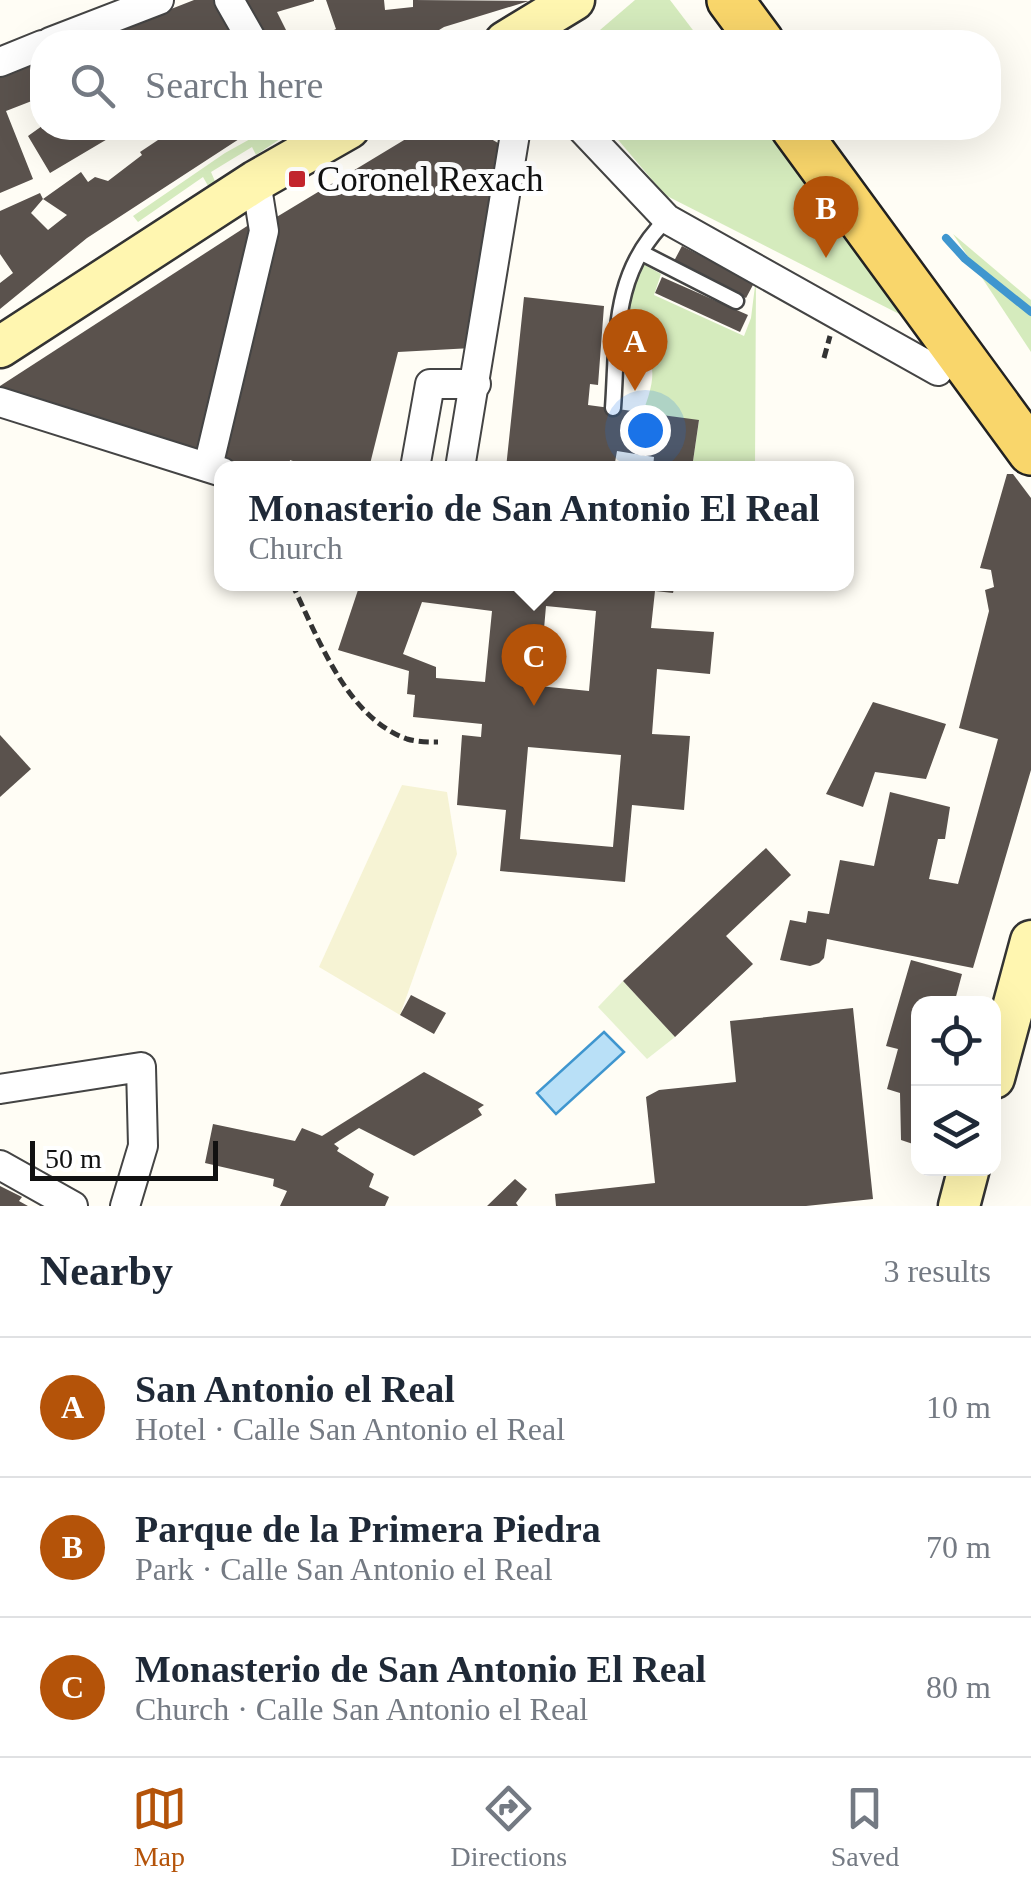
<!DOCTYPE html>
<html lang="en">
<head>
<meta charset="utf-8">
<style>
  body { margin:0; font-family:"Times New Roman",serif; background:#f6f6f7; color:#1f2937 }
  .controls { position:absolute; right:30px; bottom:30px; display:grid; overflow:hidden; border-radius:20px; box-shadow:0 10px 40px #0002 }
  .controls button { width:90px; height:90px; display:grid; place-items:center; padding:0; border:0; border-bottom:2px solid #e0e1e3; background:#fff; color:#1f2937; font:50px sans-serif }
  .scale { position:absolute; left:30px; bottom:25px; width:188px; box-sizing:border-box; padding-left:10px; border:5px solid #111; border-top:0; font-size:28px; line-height:35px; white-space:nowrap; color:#111; -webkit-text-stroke:8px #fff; paint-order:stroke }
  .you { position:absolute; left:645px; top:430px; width:35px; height:35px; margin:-25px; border:8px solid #fff; border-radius:50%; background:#1a73e8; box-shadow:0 0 0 15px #1a73e833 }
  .badge { display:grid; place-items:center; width:65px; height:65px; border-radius:50%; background:#b45309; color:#fff; font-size:32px; font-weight:700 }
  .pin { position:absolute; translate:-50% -82px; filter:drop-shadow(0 2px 5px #0008) }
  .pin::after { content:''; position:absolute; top:52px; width:35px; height:30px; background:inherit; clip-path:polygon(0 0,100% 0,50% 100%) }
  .popup { position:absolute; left:214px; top:461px; width:640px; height:130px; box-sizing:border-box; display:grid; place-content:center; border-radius:20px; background:#fff; filter:drop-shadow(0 2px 8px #0005); font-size:32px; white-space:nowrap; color:#747a83 }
  .popup b { font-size:38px; color:#1f2937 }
  .popup::after { content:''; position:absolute; left:50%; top:100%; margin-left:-20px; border:20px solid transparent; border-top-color:#fff }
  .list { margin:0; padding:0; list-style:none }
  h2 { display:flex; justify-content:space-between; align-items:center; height:130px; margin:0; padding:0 40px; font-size:42px }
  h2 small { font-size:32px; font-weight:400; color:#747a83 }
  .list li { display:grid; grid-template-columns:65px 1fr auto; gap:30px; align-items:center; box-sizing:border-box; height:140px; padding:0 40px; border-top:2px solid #e0e1e3 }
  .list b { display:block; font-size:38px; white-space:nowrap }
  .list p { margin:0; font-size:32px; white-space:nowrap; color:#747a83 }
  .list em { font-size:32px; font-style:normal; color:#747a83 }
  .icon { flex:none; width:55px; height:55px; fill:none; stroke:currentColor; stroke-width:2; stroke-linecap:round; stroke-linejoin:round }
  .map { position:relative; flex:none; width:1031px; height:1206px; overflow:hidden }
  .search { position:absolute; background:#fff; box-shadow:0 10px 40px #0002; left:30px; right:30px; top:30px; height:110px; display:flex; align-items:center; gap:25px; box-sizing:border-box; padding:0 35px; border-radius:40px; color:#747a83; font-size:38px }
  .sheet { height:550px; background:#fff }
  nav { display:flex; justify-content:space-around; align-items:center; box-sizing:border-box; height:140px; border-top:2px solid #e0e1e3; background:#fff; font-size:28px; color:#747a83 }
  nav a { display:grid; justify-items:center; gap:5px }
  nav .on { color:#b45309 }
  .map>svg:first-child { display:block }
</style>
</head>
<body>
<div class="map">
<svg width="1031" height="1206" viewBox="0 0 1031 1206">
  <rect width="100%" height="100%" fill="#fffdf5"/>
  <path fill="#f6f3d4" d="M 402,785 L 447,792 L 457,854 L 400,1015 L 319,967 Z"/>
  <g fill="#d5ebbd">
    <path d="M 635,0 L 670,0 L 702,42 L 586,42 Z"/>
    <path d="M 270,128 L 279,128 L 280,139 L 256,155 L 252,147 L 211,172 L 217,186 L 211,191 L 203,177 L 138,222 L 133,216 L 225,153 Z"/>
    <path d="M 608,128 L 766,128 L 911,320 L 665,195 Z"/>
    <path d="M 953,234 L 1031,300 L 1031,352 Z"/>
    <path d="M 643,264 L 661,274 L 654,295 L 744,336 L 751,318 L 756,278 L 755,468 L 692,468 L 699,421 L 643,412 C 660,368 654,357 625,323 L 630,293 Z"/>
  </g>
  <path fill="#e6f2cf" d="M 623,981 L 675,1037 L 647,1059 L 598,1007 Z"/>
  <path fill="#b9e0f7" stroke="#3f96cf" stroke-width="2.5" d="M 604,1032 L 624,1052 L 556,1114 L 537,1093 Z"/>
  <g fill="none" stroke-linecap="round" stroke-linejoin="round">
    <path stroke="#3f96cf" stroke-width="8" d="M 946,238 L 965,259 L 1031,312"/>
  </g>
  <g fill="#5a524d" fill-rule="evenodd">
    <path d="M 194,0 L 213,0 L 235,42 L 193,42 L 191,38 L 178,42 L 87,42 Z"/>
    <path d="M 244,0 L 314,0 L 314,1 L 277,12 L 292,42 L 266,42 Z"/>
    <path d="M 326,0 L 384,0 L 385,10 L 413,7 L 413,0 L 529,1 L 444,27 L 419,42 L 310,42 L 336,29 Z"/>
    <path d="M 42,59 L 42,97 L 6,111 L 33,179 L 0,193 L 0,76 Z"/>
    <path d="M 42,126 L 55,132 L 63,128 L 126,128 L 50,173 L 28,136 Z"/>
    <path d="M 176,128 L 256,128 L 87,238 L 0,309 L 0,283 L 13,273 L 0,254 L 0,211 L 40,193 L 43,199 L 31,213 L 48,230 L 67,215 L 43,199 L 81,172 L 88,182 L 95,177 L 108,181 L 142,155 L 140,152 Z"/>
    <path d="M 424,128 L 472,128 L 505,147 L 472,348 L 398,352 L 369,468 L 313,468 L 290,460 L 289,468 L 247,468 L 218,460 L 275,218 Z"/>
    <path d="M 258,219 L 208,457 L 0,394 L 0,386 Z"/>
    <path d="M 682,246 L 754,283 L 746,298 L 674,261 Z"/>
    <path d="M 662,277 L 748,315 L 740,332 L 655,293 Z"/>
    <path d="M 524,297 L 604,306 L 598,385 L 590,384 L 588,405 L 699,420 L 692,468 L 653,468 L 654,457 L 617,451 L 614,468 L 506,468 Z"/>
    <path d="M 1007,474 L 1013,474 L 1031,498 L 1031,770 L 973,968 L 827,939 L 824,958 L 819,963 L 810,966 L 780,960 L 790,920 L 806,923 L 808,911 L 829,914 L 840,860 L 874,866 L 890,792 L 950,807 L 945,839 L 938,839 L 929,879 L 958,884 L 998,739 L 959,728 L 989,611 L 985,590 L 994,587 L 991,570 L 980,568 Z"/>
    <path d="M 360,584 L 675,584 L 673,593 L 655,591 L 651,628 L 714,632 L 710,674 L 657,669 L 652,734 L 690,736 L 684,810 L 632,805 L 625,882 L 500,871 L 506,810 L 457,805 L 462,735 L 481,737 L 482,724 L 413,717 L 415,695 L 407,694 L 409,671 L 338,650 ZM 422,602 L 492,611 L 485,682 L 436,678 L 436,667 L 403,654 ZM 546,606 L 596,611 L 589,691 L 539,686 ZM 528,747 L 621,755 L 613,847 L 520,839 Z"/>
    <path d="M 873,702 L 946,724 L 926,779 L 875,772 L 863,807 L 826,794 Z"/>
    <path d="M 0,735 L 31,769 L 0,797 Z"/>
    <path d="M 766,848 L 791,875 L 726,936 L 753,964 L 675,1037 L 623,981 Z"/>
    <path d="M 911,960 L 962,974 L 954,1004 L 918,1004 L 918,1135 L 916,1145 L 901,1140 L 900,1093 L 887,1089 L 898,1049 L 886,1046 Z"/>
    <path d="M 411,995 L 446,1013 L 434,1034 L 400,1015 Z"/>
    <path d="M 853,1008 L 873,1199 L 806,1206 L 556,1206 L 555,1194 L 655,1183 L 646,1097 L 659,1090 L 736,1082 L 730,1021 Z"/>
    <path d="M 424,1072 L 484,1105 L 478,1109 L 482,1115 L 414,1156 L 359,1128 L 334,1144 L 339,1148 L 337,1151 L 374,1174 L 369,1187 L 389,1197 L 385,1206 L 280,1206 L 287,1191 L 273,1186 L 274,1179 L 205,1163 L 213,1124 L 295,1141 L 302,1128 L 322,1136 Z"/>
    <path d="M 515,1179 L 527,1189 L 516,1203 L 518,1206 L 487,1206 Z"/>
    <path d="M 0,1186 L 22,1197 L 19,1201 L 28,1206 L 0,1206 Z"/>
  </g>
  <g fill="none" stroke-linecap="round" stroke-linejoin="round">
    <g stroke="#444" stroke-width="19">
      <g id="lane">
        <path d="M 642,253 L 736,301"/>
        <path d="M 613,408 C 618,337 611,273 667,219"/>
      </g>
    </g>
    <g stroke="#444" stroke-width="32">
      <g id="street">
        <path d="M 229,0 L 253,42"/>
        <path d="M 50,42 L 159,0"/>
        <path d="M 0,62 L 42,45"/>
        <path d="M 581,128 L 667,219 L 938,371"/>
        <path d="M 0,402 L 222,472"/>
        <path d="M 208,467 L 264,231 L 256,181"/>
        <path d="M 415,468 L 430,384 L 476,384"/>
        <path d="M 460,468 L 516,128"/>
        <path d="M 0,1089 L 141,1067 L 143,1146 L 125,1206"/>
        <path d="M 0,1165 L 73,1206"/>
      </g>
    </g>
    <g stroke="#333" stroke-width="45">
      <g id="secondary">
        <path d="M 505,42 L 574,0"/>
        <path d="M 0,347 L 256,181 L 349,128"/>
        <path d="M 994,1078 L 1031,941"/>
        <path d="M 959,1206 L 969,1168"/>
      </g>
    </g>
    <g stroke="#222" stroke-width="50">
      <g id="primary">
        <path d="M 730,0 L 761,42"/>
        <path d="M 794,128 L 1031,452"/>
      </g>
    </g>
    <g stroke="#333" stroke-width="5" stroke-dasharray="10 5" stroke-linecap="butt">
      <path d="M 824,358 L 830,336"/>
      <path d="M 292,584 C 318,637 346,717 407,739 C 417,742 428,742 438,742"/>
    </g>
    <use href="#lane" stroke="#fff" stroke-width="14"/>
    <use href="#street" stroke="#fff" stroke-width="28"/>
    <use href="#secondary" stroke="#fff6b0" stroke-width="40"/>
    <use href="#primary" stroke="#f9d66b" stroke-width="45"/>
  </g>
  <rect fill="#c4262e" stroke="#fff" stroke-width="4" x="287" y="169" width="20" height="20" rx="5"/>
  <g text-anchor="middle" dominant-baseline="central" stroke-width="10" stroke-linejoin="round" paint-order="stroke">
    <g font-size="35" fill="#111" stroke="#fff" text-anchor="start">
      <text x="317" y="179">Coronel Rexach</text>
    </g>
  </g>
</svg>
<div class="controls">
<button><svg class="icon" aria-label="locate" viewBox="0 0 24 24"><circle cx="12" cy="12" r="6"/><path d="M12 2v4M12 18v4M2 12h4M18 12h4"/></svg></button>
<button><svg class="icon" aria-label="layers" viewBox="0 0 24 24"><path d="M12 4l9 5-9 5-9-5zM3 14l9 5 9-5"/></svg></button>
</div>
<div class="scale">50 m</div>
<div class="you"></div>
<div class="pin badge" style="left:635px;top:391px">A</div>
<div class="pin badge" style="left:826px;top:258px">B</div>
<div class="pin badge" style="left:534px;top:706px">C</div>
<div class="popup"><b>Monasterio de San Antonio El Real</b>Church</div>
<div class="search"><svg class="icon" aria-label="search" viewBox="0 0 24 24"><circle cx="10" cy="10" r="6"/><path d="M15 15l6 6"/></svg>Search here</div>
</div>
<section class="sheet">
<h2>Nearby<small>3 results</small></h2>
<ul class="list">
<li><span class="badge">A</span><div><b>San Antonio el Real</b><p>Hotel · Calle San Antonio el Real</p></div><em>10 m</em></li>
<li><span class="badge">B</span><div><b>Parque de la Primera Piedra</b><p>Park · Calle San Antonio el Real</p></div><em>70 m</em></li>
<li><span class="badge">C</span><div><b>Monasterio de San Antonio El Real</b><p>Church · Calle San Antonio el Real</p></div><em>80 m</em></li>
</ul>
</section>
<nav>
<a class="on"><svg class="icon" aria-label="map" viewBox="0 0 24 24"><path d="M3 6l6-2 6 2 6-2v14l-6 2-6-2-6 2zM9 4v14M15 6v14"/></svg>Map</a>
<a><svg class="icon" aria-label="directions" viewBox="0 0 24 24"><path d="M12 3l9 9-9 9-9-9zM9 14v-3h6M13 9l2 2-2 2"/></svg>Directions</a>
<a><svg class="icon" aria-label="saved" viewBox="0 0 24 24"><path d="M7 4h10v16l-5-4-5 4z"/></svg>Saved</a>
</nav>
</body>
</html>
